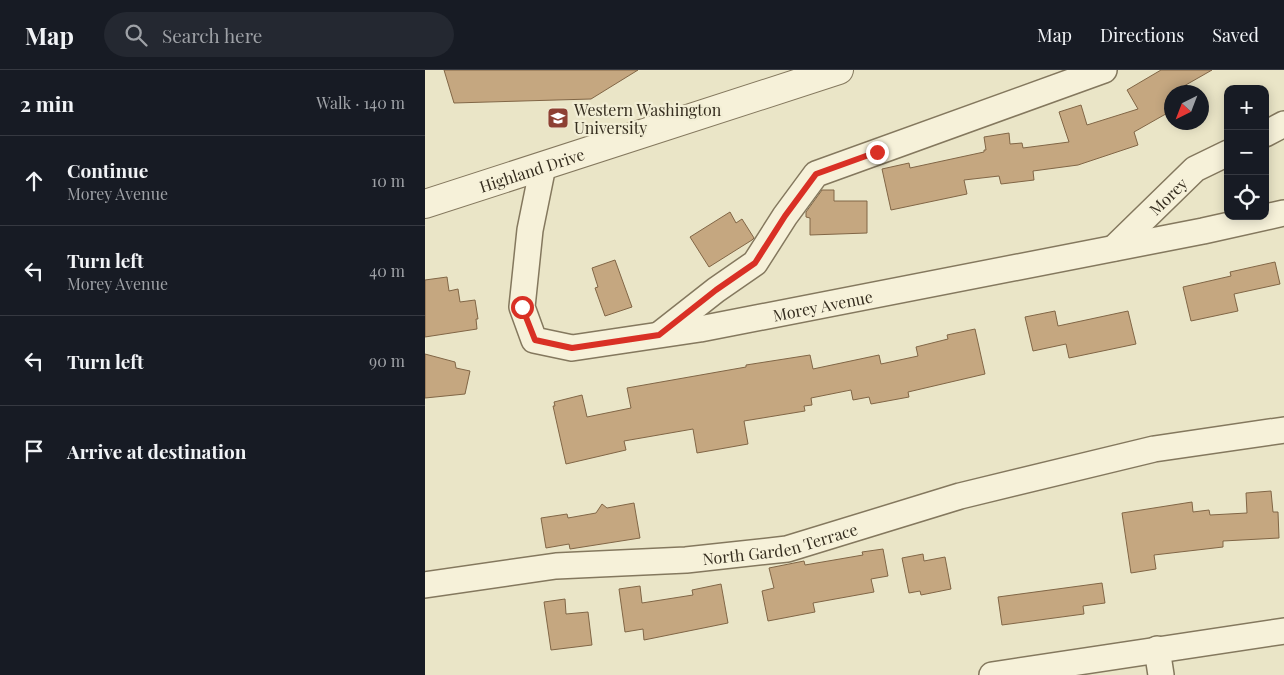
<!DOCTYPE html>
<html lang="en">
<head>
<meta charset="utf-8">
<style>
  body { margin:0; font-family:"Playfair Display",serif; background:#242831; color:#f1f3f6 }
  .controls { position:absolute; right:15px; top:15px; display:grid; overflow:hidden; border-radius:10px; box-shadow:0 2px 12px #0003 }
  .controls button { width:45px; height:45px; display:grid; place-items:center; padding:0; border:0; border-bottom:1px solid #363941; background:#171b24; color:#f1f3f6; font:25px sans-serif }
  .compass { position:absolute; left:739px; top:15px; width:45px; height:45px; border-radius:50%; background:#171b24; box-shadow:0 2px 12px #0003; rotate:222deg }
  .stop { position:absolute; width:15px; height:15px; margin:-11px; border:4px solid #d93025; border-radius:50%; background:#fff }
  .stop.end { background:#d93025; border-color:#fff; box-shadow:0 1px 5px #0008 }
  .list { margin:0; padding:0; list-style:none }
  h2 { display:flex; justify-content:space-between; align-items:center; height:65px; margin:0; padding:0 20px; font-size:21px }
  h2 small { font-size:16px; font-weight:400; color:#9ea1a6 }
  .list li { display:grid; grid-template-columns:32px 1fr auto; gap:15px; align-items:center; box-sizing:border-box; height:90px; padding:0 20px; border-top:1px solid #363941 }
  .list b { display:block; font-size:19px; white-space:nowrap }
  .list p { margin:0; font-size:16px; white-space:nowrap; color:#9ea1a6 }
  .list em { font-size:16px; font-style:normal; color:#9ea1a6 }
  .icon { flex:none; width:28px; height:28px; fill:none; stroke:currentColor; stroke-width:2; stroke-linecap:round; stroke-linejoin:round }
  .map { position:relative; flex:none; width:859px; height:605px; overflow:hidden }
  header { display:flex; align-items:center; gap:30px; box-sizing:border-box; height:70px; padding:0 25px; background:#171b24; border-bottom:1px solid #363941 }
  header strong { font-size:24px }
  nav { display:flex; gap:28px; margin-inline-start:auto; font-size:18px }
  .search { width:350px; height:45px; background:#242831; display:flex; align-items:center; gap:12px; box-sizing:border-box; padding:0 18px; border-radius:28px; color:#9ea1a6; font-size:19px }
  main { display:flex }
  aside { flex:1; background:#171b24 }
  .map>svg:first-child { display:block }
</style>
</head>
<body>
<header>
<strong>Map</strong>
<div class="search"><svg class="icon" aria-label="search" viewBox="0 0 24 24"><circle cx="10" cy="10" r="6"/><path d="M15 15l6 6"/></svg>Search here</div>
<nav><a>Map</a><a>Directions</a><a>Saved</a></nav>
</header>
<main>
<aside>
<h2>2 min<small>Walk · 140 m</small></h2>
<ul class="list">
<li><svg class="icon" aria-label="ahead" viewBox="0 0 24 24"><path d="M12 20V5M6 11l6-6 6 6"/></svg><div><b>Continue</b><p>Morey Avenue</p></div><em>10 m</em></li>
<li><svg class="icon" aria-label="left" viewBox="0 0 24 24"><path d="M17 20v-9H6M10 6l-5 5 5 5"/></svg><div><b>Turn left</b><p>Morey Avenue</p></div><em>40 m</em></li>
<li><svg class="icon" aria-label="left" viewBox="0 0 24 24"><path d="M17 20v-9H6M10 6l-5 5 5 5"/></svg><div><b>Turn left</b></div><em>90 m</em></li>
<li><svg class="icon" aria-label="arrive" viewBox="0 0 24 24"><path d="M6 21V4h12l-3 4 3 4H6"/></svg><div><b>Arrive at destination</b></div></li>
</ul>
</aside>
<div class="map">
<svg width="859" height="605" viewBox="0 0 859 605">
  <rect width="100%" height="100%" fill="#eae5c7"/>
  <g fill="#c5a780" stroke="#816646">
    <path d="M 19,0 L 213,0 L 166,29 L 29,33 Z"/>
    <path d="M 736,0 L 787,0 L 759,16 L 763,22 L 746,22 L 746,41 L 709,62 L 713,75 L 653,95 L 608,101 L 609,110 L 576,114 L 574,106 L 539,110 L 542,124 L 466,140 L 457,99 L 484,93 L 485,98 L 559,82 L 559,80 L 561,80 L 559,67 L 584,63 L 585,74 L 597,73 L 598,78 L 644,72 L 634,42 L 656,35 L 662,55 L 713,39 L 702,20 Z"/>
    <path d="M 397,120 L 409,120 L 409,131 L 442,131 L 442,163 L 385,165 L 385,148 L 381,147 L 381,142 Z"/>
    <path d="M 305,142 L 311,153 L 317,149 L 329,168 L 327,170 L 284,197 L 265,167 Z"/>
    <path d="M 190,190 L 207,237 L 180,246 L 170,218 L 173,217 L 167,198 Z"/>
    <path d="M 850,192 L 855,214 L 809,224 L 813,241 L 766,251 L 758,217 L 806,206 L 805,202 Z"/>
    <path d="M 22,207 L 24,221 L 33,219 L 35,232 L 50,230 L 53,249 L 51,249 L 52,259 L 0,267 L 0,210 Z"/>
    <path d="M 630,241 L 633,256 L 703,241 L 711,274 L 644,288 L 641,274 L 608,281 L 600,247 Z"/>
    <path d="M 550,259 L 560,304 L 483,322 L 484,327 L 446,334 L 444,327 L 428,330 L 426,320 L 386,328 L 387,335 L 379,336 L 380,341 L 319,351 L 323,374 L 272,383 L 268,359 L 199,371 L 201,380 L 141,394 L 128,336 L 130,336 L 129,332 L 157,325 L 162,347 L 206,338 L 202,318 L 321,297 L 321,295 L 385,285 L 388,299 L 454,285 L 456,294 L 493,286 L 491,277 L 523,269 L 522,265 Z"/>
    <path d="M 0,284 L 30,292 L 31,298 L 45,301 L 40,324 L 0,328 Z"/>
    <path d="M 846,421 L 848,442 L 853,442 L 854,468 L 798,471 L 798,477 L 729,485 L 731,499 L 706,503 L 697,443 L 767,432 L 768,442 L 784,440 L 785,445 L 822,443 L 821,423 Z"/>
    <path d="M 209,433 L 215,468 L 145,479 L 144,474 L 121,478 L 116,448 L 142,444 L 143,448 L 171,443 L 177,434 L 182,438 Z"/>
    <path d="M 458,479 L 463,506 L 446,509 L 449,522 L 388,533 L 390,542 L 343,551 L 337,521 L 349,518 L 344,498 L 379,491 L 380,495 L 438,485 L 437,482 Z"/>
    <path d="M 498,484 L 499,491 L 520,487 L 526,519 L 496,525 L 495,521 L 484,523 L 477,488 Z"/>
    <path d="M 677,513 L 680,533 L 658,536 L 659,544 L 577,555 L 573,527 Z"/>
    <path d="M 296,514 L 303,553 L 219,570 L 218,559 L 200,562 L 194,519 L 215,516 L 217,533 L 268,525 L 267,520 Z"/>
    <path d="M 140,529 L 141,544 L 163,542 L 167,575 L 126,580 L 119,532 Z"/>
  </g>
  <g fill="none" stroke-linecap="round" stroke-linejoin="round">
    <g stroke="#84785e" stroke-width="28">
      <g id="minor">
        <path d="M 840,64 L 859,54"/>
        <path id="s1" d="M 118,96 L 105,160 L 97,237 L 109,270 L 147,278 L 275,259 L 778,161 L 859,143"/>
        <path id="s2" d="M 689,178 L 770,99 L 803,83"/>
        <path d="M 235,264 L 291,220 L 330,193 L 360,146 L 391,104 L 679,0"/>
        <path id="s3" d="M 0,515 L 131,496 L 261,490 L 362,479 L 535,426 L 729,379 L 859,360"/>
        <path d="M 732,579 L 736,605"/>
        <path d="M 567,605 L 859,561"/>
      </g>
    </g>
    <g stroke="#84785e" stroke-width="30">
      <g id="tertiary">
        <path id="s4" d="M 0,134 L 414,0"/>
      </g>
    </g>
    <use href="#minor" stroke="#f6f1d9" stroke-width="25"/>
    <use href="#tertiary" stroke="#f6f1d9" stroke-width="28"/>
  </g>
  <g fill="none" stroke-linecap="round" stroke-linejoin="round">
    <path stroke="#d93025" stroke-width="6" d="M 97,237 L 110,270 L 147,278 L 234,265 L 291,220 L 330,193 L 360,146 L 391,104 L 452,82"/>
  </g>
  <defs>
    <g id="university-square" transform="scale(1.125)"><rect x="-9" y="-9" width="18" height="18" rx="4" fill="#8d4033" stroke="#f2eed5"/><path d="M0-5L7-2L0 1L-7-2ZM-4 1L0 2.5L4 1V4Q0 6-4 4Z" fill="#fff"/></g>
  </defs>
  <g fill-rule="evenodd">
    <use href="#university-square" x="133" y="48"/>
  </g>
  <g text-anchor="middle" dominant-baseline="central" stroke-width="4.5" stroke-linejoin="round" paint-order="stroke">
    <g font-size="16" fill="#362e20" stroke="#f2eed5" text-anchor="start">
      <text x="149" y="39">Western Washington<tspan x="149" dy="18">University</tspan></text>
    </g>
    <g font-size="16" fill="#362e20" stroke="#f2eed5">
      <text stroke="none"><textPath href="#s4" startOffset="112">Highland Drive</textPath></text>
      <text stroke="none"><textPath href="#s2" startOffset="75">Morey</textPath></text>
      <text stroke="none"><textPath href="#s1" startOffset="471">Morey Avenue</textPath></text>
      <text stroke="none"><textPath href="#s3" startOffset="358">North Garden Terrace</textPath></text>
    </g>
  </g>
</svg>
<div class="controls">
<button>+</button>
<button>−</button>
<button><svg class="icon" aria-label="locate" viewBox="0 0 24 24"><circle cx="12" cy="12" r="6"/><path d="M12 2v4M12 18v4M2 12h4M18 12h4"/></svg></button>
</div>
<svg class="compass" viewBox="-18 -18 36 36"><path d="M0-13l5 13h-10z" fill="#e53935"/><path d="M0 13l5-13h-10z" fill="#9ea1a6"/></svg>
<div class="stop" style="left:97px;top:237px"></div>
<div class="stop end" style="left:452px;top:82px"></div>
</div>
</main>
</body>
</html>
